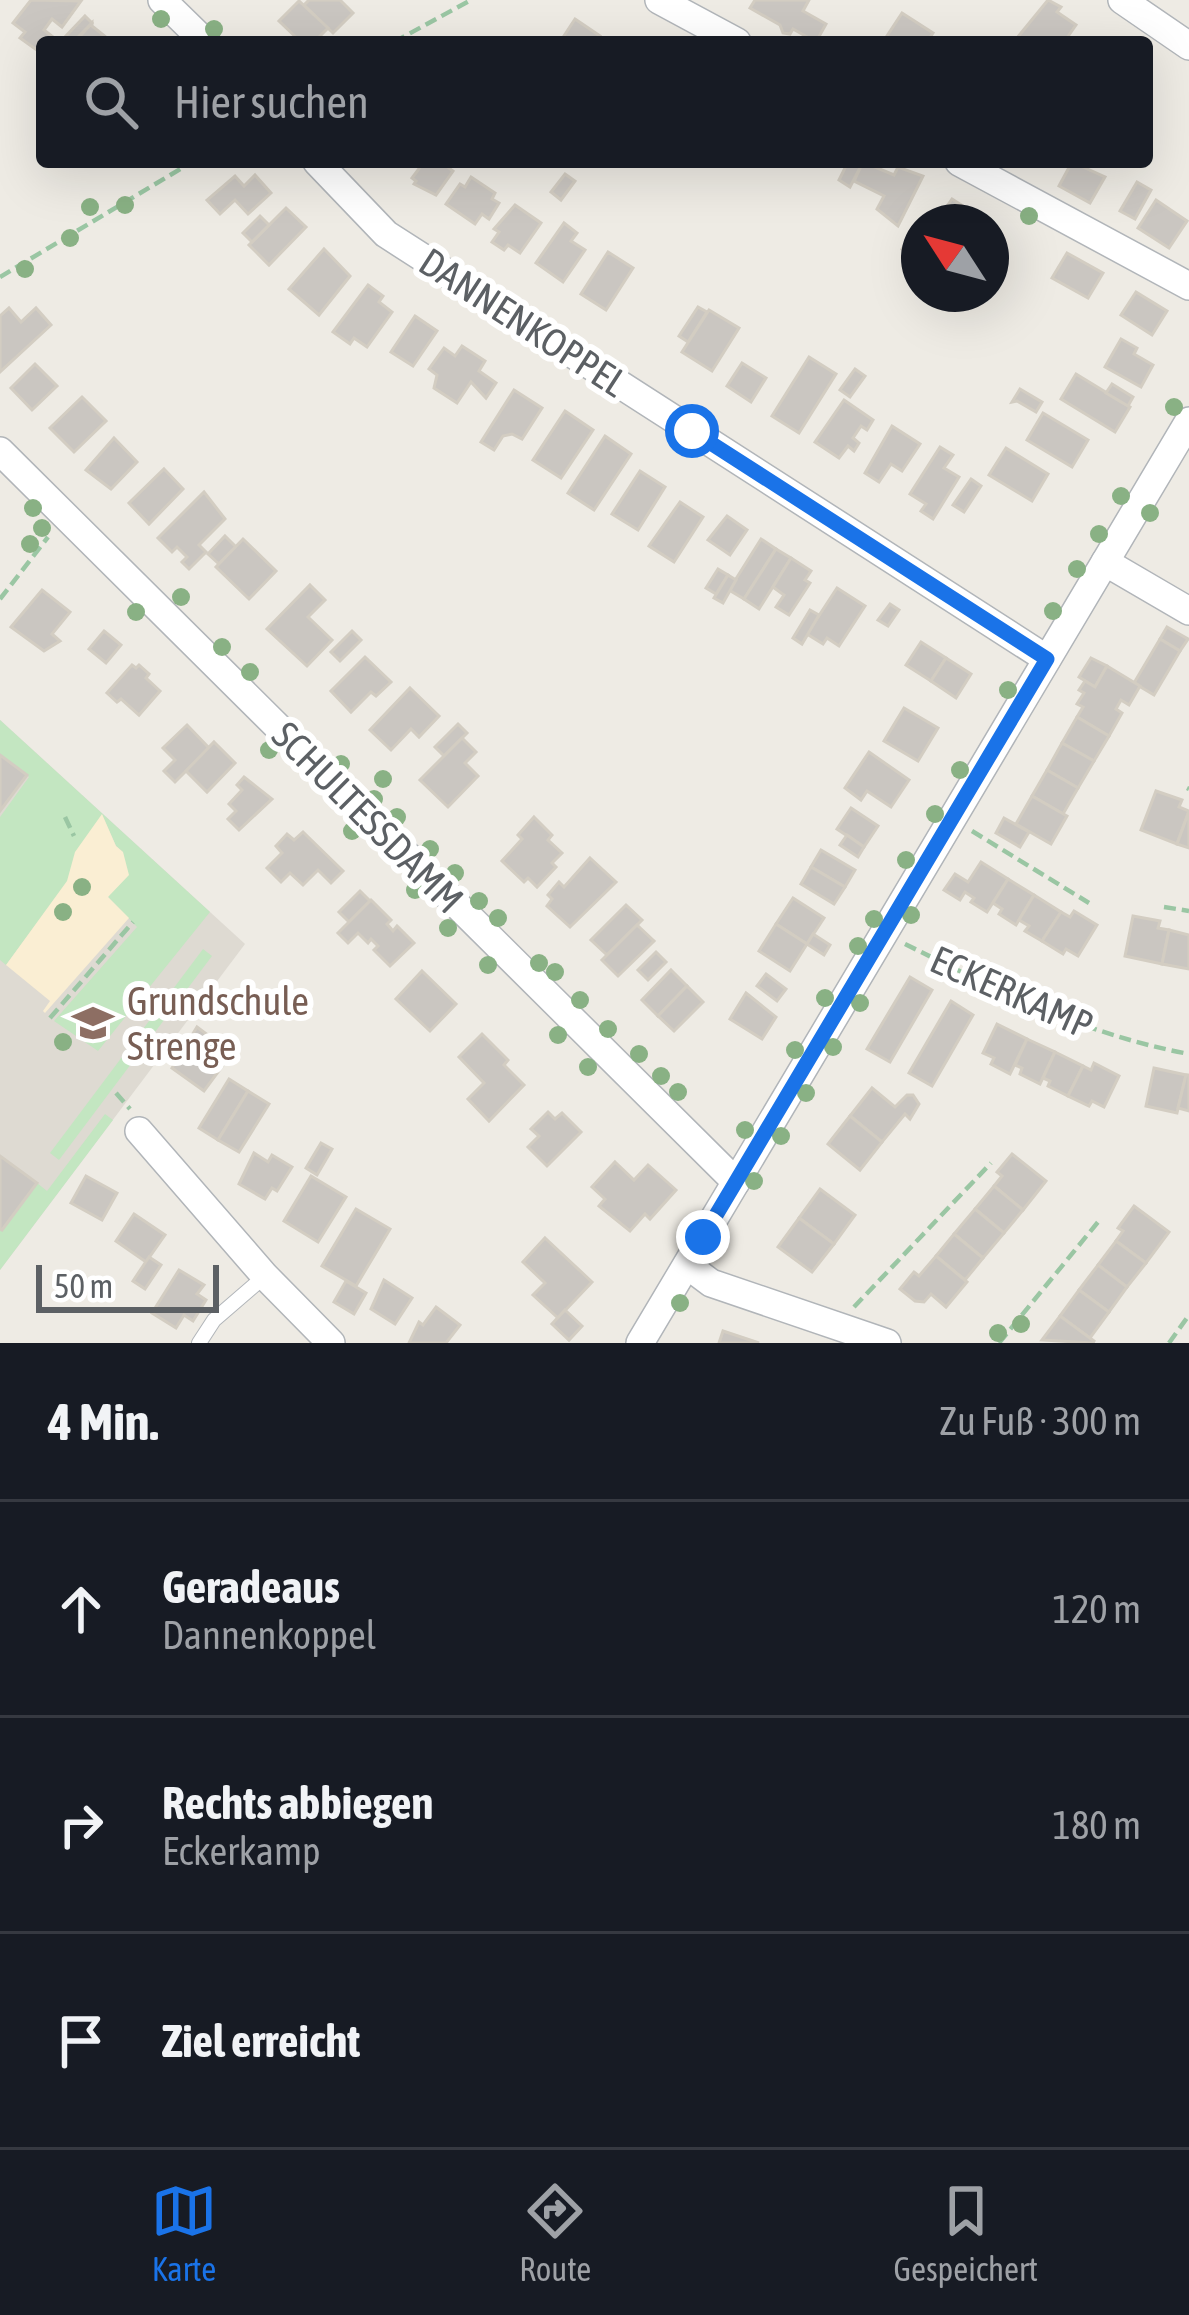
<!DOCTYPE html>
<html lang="de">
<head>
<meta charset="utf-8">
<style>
  body { margin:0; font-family:"Asap Condensed",sans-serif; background:#242831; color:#f1f3f6 }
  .compass { position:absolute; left:901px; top:204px; width:108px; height:108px; border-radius:50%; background:#171b24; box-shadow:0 12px 48px #0002; rotate:306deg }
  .scale { position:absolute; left:36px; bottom:30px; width:183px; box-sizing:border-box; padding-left:12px; border:6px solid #5c6064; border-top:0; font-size:33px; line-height:42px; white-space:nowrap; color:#5c6064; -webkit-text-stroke:9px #fff; paint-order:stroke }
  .stop { position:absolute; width:36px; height:36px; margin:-27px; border:9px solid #1a73e8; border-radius:50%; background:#fff }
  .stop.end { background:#1a73e8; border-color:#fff; box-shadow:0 3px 12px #0008 }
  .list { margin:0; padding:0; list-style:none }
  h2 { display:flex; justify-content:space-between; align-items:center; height:156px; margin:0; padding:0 48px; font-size:51px }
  h2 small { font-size:39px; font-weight:400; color:#9ea1a6 }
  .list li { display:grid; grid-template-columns:78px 1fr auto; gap:36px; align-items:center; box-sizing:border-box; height:216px; padding:0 48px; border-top:3px solid #363941 }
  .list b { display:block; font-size:45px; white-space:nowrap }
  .list p { margin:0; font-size:39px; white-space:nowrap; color:#9ea1a6 }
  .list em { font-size:39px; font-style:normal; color:#9ea1a6 }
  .icon { flex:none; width:66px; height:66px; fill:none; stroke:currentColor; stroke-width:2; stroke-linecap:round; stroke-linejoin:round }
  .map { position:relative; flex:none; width:1189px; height:1343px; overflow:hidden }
  .search { position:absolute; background:#171b24; box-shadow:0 12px 48px #0002; left:36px; right:36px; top:36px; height:132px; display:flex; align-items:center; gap:30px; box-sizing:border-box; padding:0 42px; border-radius:12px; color:#9ea1a6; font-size:45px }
  .sheet { height:804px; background:#171b24 }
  nav { display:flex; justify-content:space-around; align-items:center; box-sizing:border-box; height:168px; border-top:3px solid #363941; background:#171b24; font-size:33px; color:#9ea1a6 }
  nav a { display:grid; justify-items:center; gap:6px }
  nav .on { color:#1a73e8 }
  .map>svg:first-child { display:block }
</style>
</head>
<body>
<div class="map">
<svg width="1189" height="1343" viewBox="0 0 1189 1343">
  <rect width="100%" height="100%" fill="#eeebe4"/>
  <path fill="#dedad2" d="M 0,720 L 245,944 L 0,1270 Z"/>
  <g fill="#c3e6c1">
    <path d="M 0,720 L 210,912 L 98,1051 L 54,1021 L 137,927 L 108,897 L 124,867 L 123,852 L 116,846 L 102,815 L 76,858 L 68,881 L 6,965 L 0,960 L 0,817 L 29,777 L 0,755 Z"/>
    <path d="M 203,949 L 212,956 L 59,1160 L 50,1153 Z"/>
    <path d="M 105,1114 L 113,1120 L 0,1270 L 0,1229 L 37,1183 L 47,1191 Z"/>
  </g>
  <path fill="#faeed3" d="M 102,814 L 116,846 L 123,852 L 129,875 L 108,897 L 129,918 L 45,1013 L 43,1011 L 50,1001 L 6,965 L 67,881 L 75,852 Z"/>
  <g fill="#cac6c1" stroke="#d3cdc2" stroke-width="3">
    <path d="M 31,0 L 81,1 L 62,27 L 52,19 L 44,30 L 53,37 L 49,42 L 42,42 L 41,53 L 20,38 L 25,32 L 13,23 Z"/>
    <path d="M 309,0 L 340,0 L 353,13 L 333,33 L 304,5 Z"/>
    <path d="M 755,0 L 809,0 L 803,11 L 826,24 L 816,42 L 793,29 L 790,34 L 783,33 L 780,25 L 750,8 Z"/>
    <path d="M 1048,0 L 1061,7 L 1057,12 L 1076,25 L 1064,42 L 1024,42 L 1017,38 Z"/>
    <path d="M 299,1 L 328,28 L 314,42 L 301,42 L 279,21 Z"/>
    <path d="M 902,13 L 933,33 L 927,42 L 883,42 Z"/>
    <path d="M 85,16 L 92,23 L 73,42 L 66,36 Z"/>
    <path d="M 575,19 L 600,36 L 596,42 L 560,42 Z"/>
    <path d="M 92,23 L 92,26 L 112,42 L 75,42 Z"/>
    <path d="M 424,162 L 441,162 L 453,171 L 436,195 L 414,184 L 416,181 L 412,178 Z"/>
    <path d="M 848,162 L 863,162 L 850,187 L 839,180 Z"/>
    <path d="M 863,162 L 894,175 L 898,167 L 923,176 L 898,226 L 877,209 L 884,196 L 854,181 Z"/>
    <path d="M 1072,162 L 1105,177 L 1090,203 L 1059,186 Z"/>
    <path d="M 565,174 L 575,181 L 561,200 L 551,192 Z"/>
    <path d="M 255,175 L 271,193 L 248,214 L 235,200 L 220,214 L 207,200 L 235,176 L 244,186 Z"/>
    <path d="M 471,177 L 495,193 L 492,199 L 499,203 L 489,219 L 482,214 L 475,224 L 446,204 L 460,184 L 465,187 Z"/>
    <path d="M 1137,182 L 1151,190 L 1135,219 L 1120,211 Z"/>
    <path d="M 952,199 L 988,222 L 936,222 Z"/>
    <path d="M 1156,200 L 1187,221 L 1169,248 L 1138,228 Z"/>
    <path d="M 515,205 L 541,223 L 520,253 L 508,245 L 504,250 L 492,242 L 499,232 L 494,229 Z"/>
    <path d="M 286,208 L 306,227 L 269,265 L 249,245 Z"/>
    <path d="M 260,216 L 269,225 L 252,242 L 243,233 Z"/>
    <path d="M 564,223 L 577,233 L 571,241 L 585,250 L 563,282 L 536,263 Z"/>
    <path d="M 919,225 L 919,250 L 914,257 L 902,249 Z"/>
    <path d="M 324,249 L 350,276 L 319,315 L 289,289 Z"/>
    <path d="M 608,252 L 633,268 L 606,310 L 581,294 Z"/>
    <path d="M 1067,253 L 1103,273 L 1088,298 L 1052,278 Z"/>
    <path d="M 368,285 L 383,296 L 379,302 L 392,312 L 367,347 L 354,338 L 350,344 L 333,332 Z"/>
    <path d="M 1136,292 L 1167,311 L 1152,335 L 1121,315 Z"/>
    <path d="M 698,307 L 707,312 L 688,342 L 679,336 Z"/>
    <path d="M 9,308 L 21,322 L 36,308 L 51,325 L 0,372 L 0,316 Z"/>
    <path d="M 709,310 L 739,328 L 712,371 L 682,352 Z"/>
    <path d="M 415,316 L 437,331 L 413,366 L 391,352 Z"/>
    <path d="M 1121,339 L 1137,348 L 1134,354 L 1153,365 L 1141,387 L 1105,367 Z"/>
    <path d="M 462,346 L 485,361 L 479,371 L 496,383 L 486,398 L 471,382 L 457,403 L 434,388 L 437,375 L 429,369 L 444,348 L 455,356 Z"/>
    <path d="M 809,357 L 836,374 L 799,433 L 772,416 Z"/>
    <path d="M 742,363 L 766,378 L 751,402 L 727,386 Z"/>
    <path d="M 35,364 L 57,386 L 32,410 L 11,388 Z"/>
    <path d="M 855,369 L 865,376 L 850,397 L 840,390 Z"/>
    <path d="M 1076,374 L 1130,407 L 1115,432 L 1061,399 Z"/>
    <path d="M 1112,384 L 1133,397 L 1128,406 L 1106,393 Z"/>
    <path d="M 1020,389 L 1042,402 L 1036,412 L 1017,401 L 1012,402 Z"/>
    <path d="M 514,390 L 542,408 L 522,439 L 512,434 L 503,436 L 494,450 L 481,442 Z"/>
    <path d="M 82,397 L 106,421 L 74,452 L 50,428 Z"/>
    <path d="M 844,400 L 873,420 L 867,430 L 861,426 L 853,438 L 859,443 L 854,451 L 848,446 L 839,458 L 815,442 Z"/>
    <path d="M 565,411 L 593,430 L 561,478 L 533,460 Z"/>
    <path d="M 1043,413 L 1088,440 L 1072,467 L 1027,440 Z"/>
    <path d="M 892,426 L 920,444 L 902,471 L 891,464 L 879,482 L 865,473 Z"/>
    <path d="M 605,436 L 631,454 L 594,510 L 568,493 Z"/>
    <path d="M 114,438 L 137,462 L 111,489 L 86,470 Z"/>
    <path d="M 940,447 L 953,455 L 944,468 L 959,477 L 933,519 L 921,511 L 926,504 L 910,494 Z"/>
    <path d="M 1006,448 L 1048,474 L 1032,501 L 989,475 Z"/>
    <path d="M 164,469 L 183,489 L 149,524 L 129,503 Z"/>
    <path d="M 640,471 L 665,487 L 638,530 L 612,514 Z"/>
    <path d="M 971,479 L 981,486 L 964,512 L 953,505 Z"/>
    <path d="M 204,492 L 225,519 L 199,545 L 206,552 L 189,569 L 182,562 L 187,557 L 177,547 L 172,552 L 158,538 Z"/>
    <path d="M 680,502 L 703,517 L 674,562 L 649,546 Z"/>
    <path d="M 727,516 L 747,530 L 730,555 L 708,540 Z"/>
    <path d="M 225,536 L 236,547 L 219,564 L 208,554 Z"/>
    <path d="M 243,539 L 276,571 L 249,599 L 216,567 Z"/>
    <path d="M 761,539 L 776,549 L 744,599 L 729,590 Z"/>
    <path d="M 776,549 L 791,558 L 759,609 L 744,599 Z"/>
    <path d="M 791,558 L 811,571 L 805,580 L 810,583 L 789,615 L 776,607 L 784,595 L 773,587 Z"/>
    <path d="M 718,569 L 728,575 L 716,594 L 706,588 Z"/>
    <path d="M 728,575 L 736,580 L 723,603 L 714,598 Z"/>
    <path d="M 310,585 L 325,600 L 308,617 L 332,640 L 307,666 L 267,629 Z"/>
    <path d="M 837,588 L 865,606 L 839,646 L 827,638 L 823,644 L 807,634 Z"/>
    <path d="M 42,590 L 70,612 L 52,634 L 60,641 L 44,651 L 11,627 Z"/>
    <path d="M 890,604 L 899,610 L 888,626 L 878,620 Z"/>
    <path d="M 810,610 L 819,615 L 802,644 L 793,638 Z"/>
    <path d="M 1167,627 L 1188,639 L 1180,651 L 1160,639 Z"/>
    <path d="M 104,631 L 121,645 L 106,663 L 89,649 Z"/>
    <path d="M 352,631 L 361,640 L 340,661 L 331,652 Z"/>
    <path d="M 1160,639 L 1180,651 L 1154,695 L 1134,683 Z"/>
    <path d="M 921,642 L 946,658 L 931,681 L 906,665 Z"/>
    <path d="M 365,657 L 391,682 L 376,696 L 371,692 L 351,712 L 331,691 Z"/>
    <path d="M 946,658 L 971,674 L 956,698 L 931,681 Z"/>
    <path d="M 1091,658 L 1107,666 L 1095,687 L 1079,677 Z"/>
    <path d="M 132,665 L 136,668 L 139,665 L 149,674 L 146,678 L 160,691 L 139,715 L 121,699 L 117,702 L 107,693 Z"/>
    <path d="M 1107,666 L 1140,686 L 1129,705 L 1121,700 L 1116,709 L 1122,713 L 1109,736 L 1077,717 L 1083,707 L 1077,704 L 1084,693 L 1079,690 L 1085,681 L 1095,687 Z"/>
    <path d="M 410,688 L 439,716 L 419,737 L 411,729 L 391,750 L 370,730 Z"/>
    <path d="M 904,708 L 938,728 L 918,761 L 884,741 Z"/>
    <path d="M 1077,717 L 1109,736 L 1094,761 L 1062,743 Z"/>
    <path d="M 458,724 L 467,733 L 444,756 L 435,747 Z"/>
    <path d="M 187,725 L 209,748 L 175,782 L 164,771 L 175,760 L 163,748 Z"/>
    <path d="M 462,738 L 476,752 L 465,763 L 478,776 L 448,807 L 420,780 Z"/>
    <path d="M 214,742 L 235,763 L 207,792 L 186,771 Z"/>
    <path d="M 1062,743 L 1094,761 L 1078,788 L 1047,770 Z"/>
    <path d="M 869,752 L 909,780 L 891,807 L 867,791 L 861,800 L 845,788 Z"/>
    <path d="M 0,755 L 27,775 L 0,811 Z"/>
    <path d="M 1047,770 L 1078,788 L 1063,814 L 1032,796 Z"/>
    <path d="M 244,777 L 272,799 L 239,830 L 228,819 L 236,811 L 229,804 L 242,790 L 237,785 Z"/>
    <path d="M 1156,791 L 1182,800 L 1179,807 L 1189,811 L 1177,844 L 1141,830 Z"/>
    <path d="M 1032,796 L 1067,816 L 1051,844 L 1016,824 Z"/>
    <path d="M 851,808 L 878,826 L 864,847 L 837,829 Z"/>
    <path d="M 1189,811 L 1189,848 L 1177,844 Z"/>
    <path d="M 534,817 L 552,835 L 548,840 L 562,853 L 552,863 L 556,867 L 537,887 L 528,878 L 524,882 L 502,861 L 522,839 L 518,835 Z"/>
    <path d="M 1004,818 L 1029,832 L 1020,847 L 996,833 Z"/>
    <path d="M 303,832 L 343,871 L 331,883 L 318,870 L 303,885 L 290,873 L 281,882 L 267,868 L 282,853 L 276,846 L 287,834 L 294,840 Z"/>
    <path d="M 847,835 L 864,847 L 858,857 L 840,845 Z"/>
    <path d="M 821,850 L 855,870 L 845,887 L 811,867 Z"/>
    <path d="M 590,858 L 616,882 L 570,927 L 547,906 L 552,899 L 548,895 L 559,882 L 564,887 Z"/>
    <path d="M 981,862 L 1008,879 L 987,912 L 971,902 L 974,898 L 965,892 L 960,900 L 944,890 L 955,874 L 968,882 Z"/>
    <path d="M 811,867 L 845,887 L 834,904 L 801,884 Z"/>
    <path d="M 1008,879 L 1034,895 L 1016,925 L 999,914 L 1002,909 L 993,903 Z"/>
    <path d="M 360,891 L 370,901 L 349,922 L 339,912 Z"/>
    <path d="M 1034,895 L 1061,912 L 1042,941 L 1025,931 L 1029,926 L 1019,920 Z"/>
    <path d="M 793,898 L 824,918 L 807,944 L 776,924 Z"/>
    <path d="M 371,900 L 391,920 L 387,924 L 393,931 L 397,926 L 414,943 L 390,966 L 374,950 L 378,946 L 371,939 L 368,943 L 358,933 L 348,943 L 338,933 Z"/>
    <path d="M 626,905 L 642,920 L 607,955 L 591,940 Z"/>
    <path d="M 1074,911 L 1097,925 L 1078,956 L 1066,949 L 1063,954 L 1042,941 L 1061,912 L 1070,917 Z"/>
    <path d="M 1133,916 L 1160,921 L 1158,928 L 1169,930 L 1162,964 L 1125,956 Z"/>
    <path d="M 776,924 L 807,944 L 790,971 L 759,951 Z"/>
    <path d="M 637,925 L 654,941 L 618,976 L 602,960 Z"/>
    <path d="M 1169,930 L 1189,935 L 1189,969 L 1162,964 Z"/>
    <path d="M 813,934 L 830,945 L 824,955 L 807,944 Z"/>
    <path d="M 656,952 L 666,962 L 648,980 L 638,970 Z"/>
    <path d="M 671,970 L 687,986 L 658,1016 L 642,1000 Z"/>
    <path d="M 422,971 L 456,1004 L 430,1031 L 396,999 Z"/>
    <path d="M 766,974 L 786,989 L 777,1001 L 757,986 Z"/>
    <path d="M 910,977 L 932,990 L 890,1062 L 867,1049 Z"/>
    <path d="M 687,986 L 703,1002 L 674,1031 L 658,1016 Z"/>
    <path d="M 746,993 L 776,1017 L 762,1039 L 730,1019 Z"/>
    <path d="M 951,1001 L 973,1015 L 932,1086 L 909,1073 Z"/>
    <path d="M 997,1024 L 1027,1039 L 1010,1074 L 991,1064 L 994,1058 L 983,1053 Z"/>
    <path d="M 197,1027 L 232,1053 L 204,1091 L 172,1068 Z"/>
    <path d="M 482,1034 L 508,1060 L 504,1065 L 524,1085 L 489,1121 L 468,1099 L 484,1083 L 459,1057 Z"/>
    <path d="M 1027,1039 L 1055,1052 L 1040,1084 L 1020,1074 L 1022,1068 L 1015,1065 Z"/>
    <path d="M 1055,1052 L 1083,1066 L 1068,1096 L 1048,1086 L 1050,1081 L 1043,1078 Z"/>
    <path d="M 1094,1063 L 1119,1076 L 1104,1107 L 1092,1101 L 1089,1106 L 1068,1096 L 1083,1066 L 1091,1070 Z"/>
    <path d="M 1154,1068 L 1186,1075 L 1177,1113 L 1146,1106 Z"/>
    <path d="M 1186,1075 L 1189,1075 L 1189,1111 L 1178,1108 Z"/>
    <path d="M 229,1079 L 248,1091 L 218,1140 L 199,1128 Z"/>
    <path d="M 872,1088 L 895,1107 L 907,1095 L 913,1095 L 919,1104 L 910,1119 L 905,1114 L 882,1142 L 850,1116 Z"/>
    <path d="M 248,1091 L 269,1104 L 239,1152 L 218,1140 Z"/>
    <path d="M 548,1112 L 555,1119 L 562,1113 L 581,1132 L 547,1166 L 528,1147 L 539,1136 L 531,1129 Z"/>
    <path d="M 850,1116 L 882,1142 L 860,1170 L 828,1144 Z"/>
    <path d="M 321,1143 L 332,1149 L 317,1175 L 306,1168 Z"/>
    <path d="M 254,1153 L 268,1162 L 272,1155 L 292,1167 L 277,1191 L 272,1188 L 265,1199 L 239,1184 Z"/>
    <path d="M 1012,1154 L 1046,1181 L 1023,1210 L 994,1186 L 1002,1176 L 997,1172 Z"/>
    <path d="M 0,1156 L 37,1183 L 2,1230 L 0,1229 Z"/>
    <path d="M 615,1162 L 634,1180 L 648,1165 L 676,1190 L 650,1219 L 645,1214 L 630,1231 L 599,1206 L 605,1199 L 592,1187 Z"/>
    <path d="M 86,1176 L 117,1193 L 102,1220 L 71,1203 Z"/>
    <path d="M 311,1176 L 346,1197 L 318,1242 L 284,1221 Z"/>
    <path d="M 994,1186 L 1023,1210 L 1004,1233 L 975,1209 Z"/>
    <path d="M 820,1189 L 855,1215 L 834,1244 L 799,1218 Z"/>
    <path d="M 1134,1206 L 1169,1232 L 1146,1263 L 1116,1241 L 1123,1231 L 1118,1228 Z"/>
    <path d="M 356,1209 L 390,1229 L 356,1286 L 322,1266 Z"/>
    <path d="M 975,1209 L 1004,1233 L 983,1258 L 954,1234 Z"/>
    <path d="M 134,1214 L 165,1235 L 146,1262 L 116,1241 Z"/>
    <path d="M 799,1218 L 834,1244 L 812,1272 L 778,1247 Z"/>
    <path d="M 954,1234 L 983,1258 L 965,1280 L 936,1256 Z"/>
    <path d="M 545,1238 L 592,1282 L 558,1318 L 533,1295 L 545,1283 L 523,1262 Z"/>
    <path d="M 1116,1241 L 1146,1263 L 1127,1287 L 1098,1265 Z"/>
    <path d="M 936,1256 L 967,1282 L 946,1307 L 931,1294 L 924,1302 L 915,1301 L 900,1289 L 914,1272 L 919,1276 Z"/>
    <path d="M 149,1257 L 161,1265 L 145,1289 L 133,1281 Z"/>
    <path d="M 1098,1265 L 1127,1287 L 1109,1312 L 1079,1290 Z"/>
    <path d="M 179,1270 L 204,1285 L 197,1294 L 206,1300 L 193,1321 L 184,1315 L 176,1328 L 152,1313 Z"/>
    <path d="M 384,1280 L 412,1298 L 395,1324 L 371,1309 Z"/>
    <path d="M 346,1281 L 366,1293 L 354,1314 L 334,1302 Z"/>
    <path d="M 1079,1290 L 1109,1312 L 1090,1338 L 1060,1316 Z"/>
    <path d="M 436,1307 L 460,1325 L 446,1343 L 409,1343 L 419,1322 L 423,1325 Z"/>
    <path d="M 565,1310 L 582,1326 L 569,1340 L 552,1324 Z"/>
    <path d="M 1060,1316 L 1094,1341 L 1093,1343 L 1042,1340 Z"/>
    <path d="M 723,1331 L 759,1343 L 719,1343 Z"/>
  </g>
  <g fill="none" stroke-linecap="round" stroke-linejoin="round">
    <g stroke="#b1b5b9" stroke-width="16">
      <path id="lane" d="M 199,1343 L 214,1320 L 265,1276"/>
    </g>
    <g stroke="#b1b5b9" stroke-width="30">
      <g id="street">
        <path d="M 162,0 L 205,42"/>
        <path d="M 659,0 L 737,42"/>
        <path d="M 1122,0 L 1189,46"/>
        <path d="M 317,162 L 386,234 L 1047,659"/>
        <path d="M 959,162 L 1189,286"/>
        <path d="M 0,451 L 736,1182"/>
        <path d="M 1105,562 L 1189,611"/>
        <path d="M 139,1131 L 265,1276 L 331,1343"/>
        <path d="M 687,1265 L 711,1283 L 887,1343"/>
        <path d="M 640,1343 L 1189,421"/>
      </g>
    </g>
    <g stroke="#9ac6a3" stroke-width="4.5" stroke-dasharray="12 6" stroke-linecap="butt">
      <path d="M 394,42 L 471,0"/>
      <path d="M 0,277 L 192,162"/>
      <path d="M 0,599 L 48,537"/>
      <path d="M 1187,788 L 1189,789"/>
      <path d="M 65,817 L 74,836"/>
      <path d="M 972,831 L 1089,903"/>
      <path d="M 1164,907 L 1189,911"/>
      <path d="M 905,944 C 1000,991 1083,1034 1189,1054"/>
      <path d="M 50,1018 L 133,922"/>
      <path d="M 116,1093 L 130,1109"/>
      <path d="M 854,1307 L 991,1163"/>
      <path d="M 999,1343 L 1098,1222"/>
      <path d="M 1169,1343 L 1189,1315"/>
    </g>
    <use href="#lane" stroke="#fff" stroke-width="14"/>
    <use href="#street" stroke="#fff" stroke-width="27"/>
  </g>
  <g fill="#89b184">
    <circle cx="161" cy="19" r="9"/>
    <circle cx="214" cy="29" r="9"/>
    <circle cx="125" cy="205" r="9"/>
    <circle cx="90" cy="207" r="9"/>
    <circle cx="1029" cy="216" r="9"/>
    <circle cx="70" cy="238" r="9"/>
    <circle cx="25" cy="269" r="9"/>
    <circle cx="1174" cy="407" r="9"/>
    <circle cx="1121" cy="496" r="9"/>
    <circle cx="33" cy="508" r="9"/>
    <circle cx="1150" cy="513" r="9"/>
    <circle cx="42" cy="528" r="9"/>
    <circle cx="1099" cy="534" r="9"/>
    <circle cx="30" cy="544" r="9"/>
    <circle cx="1077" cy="569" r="9"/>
    <circle cx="181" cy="597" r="9"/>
    <circle cx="1053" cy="611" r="9"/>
    <circle cx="136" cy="612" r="9"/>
    <circle cx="222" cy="647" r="9"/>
    <circle cx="250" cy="672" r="9"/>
    <circle cx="1008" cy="690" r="9"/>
    <circle cx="269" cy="750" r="9"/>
    <circle cx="341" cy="764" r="9"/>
    <circle cx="960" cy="770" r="9"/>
    <circle cx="383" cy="779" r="9"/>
    <circle cx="374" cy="799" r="9"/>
    <circle cx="935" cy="814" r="9"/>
    <circle cx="397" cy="817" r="9"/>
    <circle cx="352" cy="831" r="9"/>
    <circle cx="430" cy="849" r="9"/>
    <circle cx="906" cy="860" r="9"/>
    <circle cx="455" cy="873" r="9"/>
    <circle cx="82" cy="887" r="9"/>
    <circle cx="415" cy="890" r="9"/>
    <circle cx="479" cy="901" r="9"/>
    <circle cx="63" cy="912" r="9"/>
    <circle cx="911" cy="915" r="9"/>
    <circle cx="498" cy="918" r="9"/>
    <circle cx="874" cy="919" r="9"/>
    <circle cx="448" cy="928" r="9"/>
    <circle cx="858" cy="946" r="9"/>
    <circle cx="539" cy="963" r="9"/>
    <circle cx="488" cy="965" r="9"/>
    <circle cx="555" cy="972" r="9"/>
    <circle cx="825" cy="998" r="9"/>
    <circle cx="580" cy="1000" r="9"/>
    <circle cx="860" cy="1003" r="9"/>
    <circle cx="608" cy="1029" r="9"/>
    <circle cx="558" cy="1035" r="9"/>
    <circle cx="63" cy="1042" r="9"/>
    <circle cx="833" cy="1047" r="9"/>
    <circle cx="795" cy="1050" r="9"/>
    <circle cx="639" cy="1054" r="9"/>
    <circle cx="588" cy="1067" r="9"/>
    <circle cx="661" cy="1076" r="9"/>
    <circle cx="678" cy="1092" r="9"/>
    <circle cx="806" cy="1093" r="9"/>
    <circle cx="745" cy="1130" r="9"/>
    <circle cx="781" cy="1136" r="9"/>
    <circle cx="754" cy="1181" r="9"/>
    <circle cx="680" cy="1303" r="9"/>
    <circle cx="1021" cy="1324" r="9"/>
    <circle cx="998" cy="1333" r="9"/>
  </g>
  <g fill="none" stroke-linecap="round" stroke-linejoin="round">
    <path stroke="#1a73e8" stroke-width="15" d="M 692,431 L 1047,659 L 703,1237"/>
  </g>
  <defs>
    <g id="school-bare" transform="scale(3.24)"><path d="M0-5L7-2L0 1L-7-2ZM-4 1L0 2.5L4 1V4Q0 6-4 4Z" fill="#8d6e63" stroke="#fff" stroke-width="2.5" paint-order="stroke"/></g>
  </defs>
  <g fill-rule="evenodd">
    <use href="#school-bare" x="93" y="1023"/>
  </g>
  <g text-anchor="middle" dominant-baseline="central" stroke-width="12" stroke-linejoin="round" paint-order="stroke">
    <g font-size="39" fill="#5c6064" stroke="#fff">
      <text transform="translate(523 322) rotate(33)">DANNENKOPPEL</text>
      <text transform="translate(368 817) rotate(45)">SCHULTESSDAMM</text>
      <text transform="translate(1012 992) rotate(24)">ECKERKAMP</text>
    </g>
    <g font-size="39" fill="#785e54" stroke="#fff" text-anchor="start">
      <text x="127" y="1001">Grundschule<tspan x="127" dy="45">Strenge</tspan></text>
    </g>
  </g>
</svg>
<svg class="compass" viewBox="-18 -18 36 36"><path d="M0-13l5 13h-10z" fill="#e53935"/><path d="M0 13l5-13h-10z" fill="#9ea1a6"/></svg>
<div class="scale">50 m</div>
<div class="stop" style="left:692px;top:431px"></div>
<div class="stop end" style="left:703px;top:1237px"></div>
<div class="search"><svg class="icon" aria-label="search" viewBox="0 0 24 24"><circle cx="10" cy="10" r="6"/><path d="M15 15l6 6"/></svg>Hier suchen</div>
</div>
<section class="sheet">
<h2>4 Min.<small>Zu Fuß · 300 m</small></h2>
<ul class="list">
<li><svg class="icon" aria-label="ahead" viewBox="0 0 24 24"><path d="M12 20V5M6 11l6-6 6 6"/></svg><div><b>Geradeaus</b><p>Dannenkoppel</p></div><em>120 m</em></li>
<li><svg class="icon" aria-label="right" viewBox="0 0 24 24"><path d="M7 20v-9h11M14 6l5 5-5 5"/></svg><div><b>Rechts abbiegen</b><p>Eckerkamp</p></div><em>180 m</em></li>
<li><svg class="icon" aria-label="arrive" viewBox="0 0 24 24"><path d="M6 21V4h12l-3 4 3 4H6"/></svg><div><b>Ziel erreicht</b></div></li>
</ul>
</section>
<nav>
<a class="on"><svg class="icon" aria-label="map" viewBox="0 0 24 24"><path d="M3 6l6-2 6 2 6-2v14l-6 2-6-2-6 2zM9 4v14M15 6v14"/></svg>Karte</a>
<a><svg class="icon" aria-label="directions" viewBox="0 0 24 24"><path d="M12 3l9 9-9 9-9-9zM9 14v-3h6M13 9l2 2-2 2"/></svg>Route</a>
<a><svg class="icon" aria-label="saved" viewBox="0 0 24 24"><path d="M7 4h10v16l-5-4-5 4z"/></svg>Gespeichert</a>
</nav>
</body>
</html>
